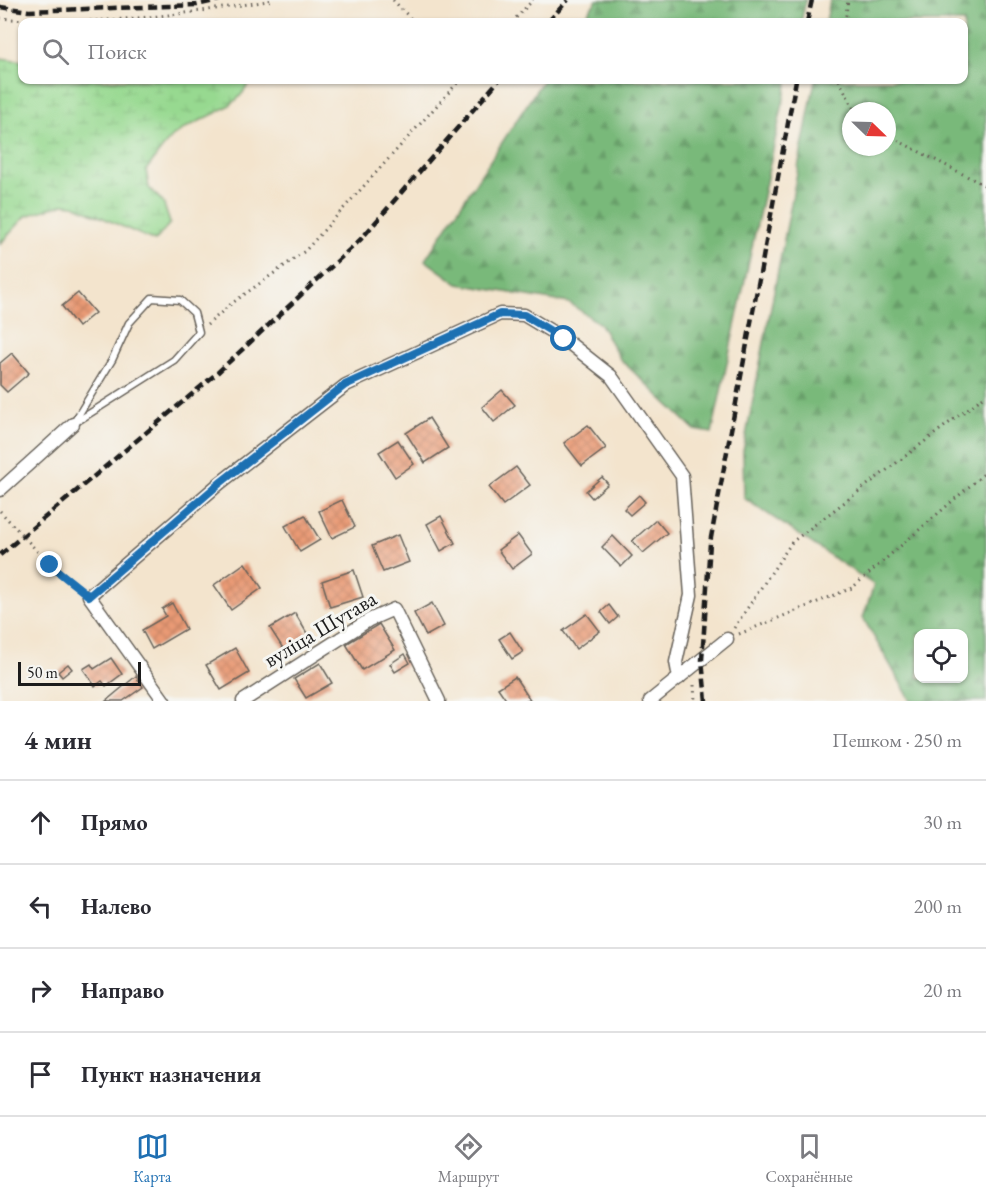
<!DOCTYPE html>
<html lang="ru">
<head>
<meta charset="utf-8">
<style>
  body { margin:0; font-family:"EB Garamond",serif; background:#f2f2f3; color:#2b2b33 }
  .controls { position:absolute; right:18px; bottom:18px; display:grid; overflow:hidden; border-radius:12px; box-shadow:0 2px 4px #0004 }
  .controls button { width:54px; height:54px; display:grid; place-items:center; padding:0; border:0; border-bottom:2px solid #e1e1e2; background:#fff; color:#2b2b33; font:30px sans-serif }
  .compass { position:absolute; left:842px; top:102px; width:54px; height:54px; border-radius:50%; background:#fff; box-shadow:0 2px 4px #0004; rotate:113deg }
  .scale { position:absolute; left:18px; bottom:15px; width:123px; box-sizing:border-box; padding-left:6px; border:3px solid #1c1c1c; border-top:0; font-size:16px; line-height:21px; white-space:nowrap; color:#1c1c1c; -webkit-text-stroke:4px #f6f6f2; paint-order:stroke }
  .stop { position:absolute; width:18px; height:18px; margin:-14px; border:4px solid #1f6fb2; border-radius:50%; background:#fff }
  .stop.end { background:#1f6fb2; border-color:#fff; box-shadow:0 2px 6px #0008 }
  .list { margin:0; padding:0; list-style:none }
  h2 { display:flex; justify-content:space-between; align-items:center; height:78px; margin:0; padding:0 24px; font-size:26px }
  h2 small { font-size:20px; font-weight:400; color:#7c7c81 }
  .list li { display:grid; grid-template-columns:39px 1fr auto; gap:18px; align-items:center; box-sizing:border-box; height:84px; padding:0 24px; border-top:2px solid #e1e1e2 }
  .list b { display:block; font-size:22px; white-space:nowrap }
  .list em { font-size:20px; font-style:normal; color:#7c7c81 }
  .icon { flex:none; width:33px; height:33px; fill:none; stroke:currentColor; stroke-width:2; stroke-linecap:round; stroke-linejoin:round }
  .map { position:relative; flex:none; width:986px; height:701px; overflow:hidden }
  .search { position:absolute; background:#fff; box-shadow:0 2px 4px #0004; left:18px; right:18px; top:18px; height:66px; display:flex; align-items:center; gap:15px; box-sizing:border-box; padding:0 21px; border-radius:12px; color:#7c7c81; font-size:22px }
  .sheet { height:414px; background:#fff }
  nav { display:flex; justify-content:space-around; align-items:center; box-sizing:border-box; height:84px; border-top:2px solid #e1e1e2; background:#fff; font-size:16px; color:#7c7c81 }
  nav a { display:grid; justify-items:center; gap:3px }
  nav .on { color:#1f6fb2 }
  .map>svg:first-child { display:block }
</style>
</head>
<body>
<div class="map">
<svg width="986" height="701" viewBox="0 0 986 701">
  <defs>
    <pattern id="forest-firs" width="22" height="20" patternUnits="userSpaceOnUse" patternTransform="scale(1.5)"><rect width="22" height="20" fill="#79b97a"/><path d="M5 1l3.5 6h-7zM16 11l3.5 6h-7z" fill="#689e69"/></pattern>
    <pattern id="wetland-marsh" width="20" height="14" patternUnits="userSpaceOnUse" patternTransform="scale(1.5)"><rect width="20" height="14" fill="#97d990"/><path d="M1 5h8M5 5V1M11 12h8M15 12V8" fill="none" stroke="#82ba7c"/></pattern>
    <pattern id="building-cross-hatch" width="8" height="8" patternUnits="userSpaceOnUse" patternTransform="scale(1.5)"><rect width="8" height="8" fill="#e99a75"/><path d="M0 0l8 8M0 8l8-8" fill="none" stroke="#c78465"/></pattern>
  </defs>
  <rect width="100%" height="100%" fill="#f6f6f2"/>
  <filter id="ink" filterUnits="userSpaceOnUse"><feTurbulence type="fractalNoise" baseFrequency=".0167" numOctaves="2"/><feDisplacementMap in="SourceGraphic" scale="12" xChannelSelector="R" yChannelSelector="G"/><feConvolveMatrix kernelMatrix="1 2 1 2 8 2 1 2 1" color-interpolation-filters="sRGB"/></filter>
  <filter id="wash" filterUnits="userSpaceOnUse"><feTurbulence type="fractalNoise" baseFrequency=".008" numOctaves="4" result="noise"/><feDisplacementMap in="SourceGraphic" scale="24" xChannelSelector="R" yChannelSelector="G"/><feGaussianBlur stdDeviation="1.35" result="paint"/><feColorMatrix in="noise" values="0 0 0 0 0 0 0 0 0 0 0 0 0 0 0 0 0 1.4 0 .05"/><feComposite in="paint" operator="in"/></filter>
  <g filter="url(#wash)">
    <rect width="100%" height="100%" fill="#f3e4cd"/>
    <g fill="url(#forest-firs)" stroke="#4a6a4b" stroke-width="1.5" fill-rule="evenodd">
      <path d="M 597,0 L 806,0 L 801,22 L 581,22 Z"/>
      <path d="M 830,0 L 986,0 L 986,701 L 911,701 L 863,618 L 874,585 L 744,498 L 743,451 L 815,80 L 964,80 L 964,22 L 826,22 ZM 851,111 L 887,111 L 887,147 L 851,147 ZM 918,634 L 964,634 L 964,678 L 918,678 Z"/>
      <path d="M 543,80 L 788,80 L 712,433 L 695,430 L 620,359 L 600,324 L 569,303 L 458,284 L 425,260 Z"/>
    </g>
    <path fill="url(#wetland-marsh)" stroke="#5a7a56" stroke-width="1.5" d="M 0,58 L 22,61 L 22,80 L 250,80 C 239,111 201,116 176,134 C 165,142 155,159 146,170 L 149,188 L 163,202 L 170,223 L 155,241 L 74,205 L 64,204 L 26,216 L 0,244 Z"/>
    <g id="blocks">
      <g fill="url(#building-cross-hatch)">
        <path d="M 78,293 L 95,313 L 78,327 L 62,306 Z"/>
        <path d="M 12,353 L 29,373 L 7,392 L 0,385 L 0,363 Z"/>
        <path d="M 502,390 L 515,405 L 494,422 L 482,407 Z"/>
        <path d="M 429,418 L 448,448 L 425,463 L 406,433 Z"/>
        <path d="M 588,425 L 606,448 L 582,466 L 564,443 Z"/>
        <path d="M 398,440 L 414,464 L 395,477 L 379,452 Z"/>
        <path d="M 516,467 L 530,485 L 503,505 L 489,487 Z"/>
        <path d="M 602,477 L 608,484 L 592,498 L 586,491 Z"/>
        <path d="M 639,495 L 645,502 L 630,515 L 624,509 Z"/>
        <path d="M 342,500 L 355,527 L 332,538 L 319,511 Z"/>
        <path d="M 305,515 L 320,540 L 300,552 L 285,526 Z"/>
        <path d="M 441,516 L 455,543 L 441,551 L 427,524 Z"/>
        <path d="M 656,520 L 667,533 L 643,553 L 632,541 Z"/>
        <path d="M 398,535 L 409,562 L 383,572 L 372,546 Z"/>
        <path d="M 518,535 L 532,554 L 512,569 L 498,550 Z"/>
        <path d="M 613,536 L 632,556 L 621,567 L 602,547 Z"/>
        <path d="M 245,563 L 262,588 L 231,610 L 214,585 Z"/>
        <path d="M 354,570 L 363,597 L 330,607 L 322,581 Z"/>
        <path d="M 172,603 L 186,629 L 152,649 L 142,630 L 166,616 L 162,609 Z"/>
        <path d="M 432,603 L 444,626 L 426,636 L 414,613 Z"/>
        <path d="M 609,605 L 618,617 L 610,624 L 601,612 Z"/>
        <path d="M 295,613 L 308,635 L 284,650 L 270,628 Z"/>
        <path d="M 587,614 L 600,631 L 576,649 L 563,631 Z"/>
        <path d="M 379,624 L 395,650 L 362,670 L 346,644 Z"/>
        <path d="M 510,632 L 523,652 L 512,659 L 499,639 Z"/>
        <path d="M 235,648 L 249,673 L 221,690 L 206,665 Z"/>
        <path d="M 405,654 L 410,663 L 395,672 L 390,664 Z"/>
        <path d="M 111,658 L 122,674 L 106,686 L 102,681 L 95,686 L 83,669 L 91,664 L 94,669 Z"/>
        <path d="M 320,663 L 332,683 L 306,698 L 294,679 Z"/>
        <path d="M 68,664 L 72,669 L 62,677 L 58,672 Z"/>
        <path d="M 136,676 L 143,687 L 123,701 L 106,701 Z"/>
        <path d="M 515,677 L 531,701 L 507,701 L 498,688 Z"/>
      </g>
    </g>
  </g>
  <g filter="url(#ink)">
    <use href="#blocks" fill-opacity="0" stroke="#67625a" stroke-width="1.5"/>
    <g fill="none" stroke-linecap="round" stroke-linejoin="round">
      <g stroke="#67625a" stroke-width="9">
        <path id="service" d="M 152,298 L 180,300 L 194,313 L 199,332 L 174,360 L 73,424 L 112,360 L 129,323 Z"/>
      </g>
      <g stroke="#67625a" stroke-width="15">
        <g id="minor">
          <path d="M 0,490 L 73,424"/>
          <path d="M 164,701 L 89,596 L 220,483 L 346,385 L 500,314 L 524,315 L 564,339 L 611,376 L 682,476 L 691,595 L 676,662 L 679,678"/>
          <path d="M 243,701 L 369,620 L 394,609 L 439,701"/>
          <path d="M 650,701 L 727,639"/>
        </g>
      </g>
      <g stroke="#67625a" stroke-width="3" stroke-dasharray="1.5 4.5" stroke-linecap="butt">
        <path d="M 393,0 L 414,22"/>
        <path d="M 0,18 C 91,27 183,15 273,0"/>
        <path d="M 512,22 L 533,0"/>
        <path d="M 845,22 L 848,0"/>
        <path d="M 839,80 L 855,111"/>
        <path d="M 887,135 L 986,186"/>
        <path d="M 207,325 L 231,304 L 305,251 L 460,80"/>
        <path d="M 0,511 L 50,565 L 78,588"/>
        <path d="M 734,628 L 792,542 L 986,395"/>
        <path d="M 739,634 L 852,588 L 986,472"/>
        <path d="M 694,685 L 695,701"/>
      </g>
      <use href="#service" stroke="#fff" stroke-width="6"/>
      <use href="#minor" stroke="#fff" stroke-width="12"/>
      <g stroke="#1c1c1c" stroke-width="4.5" stroke-dasharray="9 4.5" stroke-linecap="butt">
        <path d="M 0,7 L 29,11 L 197,5 L 219,0"/>
        <path d="M 548,22 L 568,0"/>
        <path d="M 807,22 L 812,0"/>
        <path d="M 0,555 L 216,374 L 361,239 L 499,80"/>
        <path d="M 706,701 L 702,660 L 710,543 L 796,80"/>
      </g>
    </g>
  </g>
  <g fill="none" stroke-linecap="round" stroke-linejoin="round" filter="url(#ink)">
    <path stroke="#1f6fb2" stroke-width="8" d="M 50,565 L 89,596 L 220,483 L 345,385 L 500,314 L 524,315 L 564,339"/>
  </g>
  <g text-anchor="middle" dominant-baseline="central" stroke-width="6" stroke-linejoin="round" paint-order="stroke">
    <g font-size="22" fill="#1c1c1c" stroke="#f6f6f2">
      <text transform="translate(320 629) rotate(-31)">вуліца Шутава</text>
    </g>
  </g>
</svg>
<div class="controls">
<button><svg class="icon" aria-label="locate" viewBox="0 0 24 24"><circle cx="12" cy="12" r="6"/><path d="M12 2v4M12 18v4M2 12h4M18 12h4"/></svg></button>
</div>
<svg class="compass" viewBox="-18 -18 36 36"><path d="M0-13l5 13h-10z" fill="#e53935"/><path d="M0 13l5-13h-10z" fill="#7c7c81"/></svg>
<div class="scale">50 m</div>
<div class="stop" style="left:564px;top:339px"></div>
<div class="stop end" style="left:50px;top:565px"></div>
<div class="search"><svg class="icon" aria-label="search" viewBox="0 0 24 24"><circle cx="10" cy="10" r="6"/><path d="M15 15l6 6"/></svg>Поиск</div>
</div>
<section class="sheet">
<h2>4 мин<small>Пешком · 250 m</small></h2>
<ul class="list">
<li><svg class="icon" aria-label="ahead" viewBox="0 0 24 24"><path d="M12 20V5M6 11l6-6 6 6"/></svg><div><b>Прямо</b></div><em>30 m</em></li>
<li><svg class="icon" aria-label="left" viewBox="0 0 24 24"><path d="M17 20v-9H6M10 6l-5 5 5 5"/></svg><div><b>Налево</b></div><em>200 m</em></li>
<li><svg class="icon" aria-label="right" viewBox="0 0 24 24"><path d="M7 20v-9h11M14 6l5 5-5 5"/></svg><div><b>Направо</b></div><em>20 m</em></li>
<li><svg class="icon" aria-label="arrive" viewBox="0 0 24 24"><path d="M6 21V4h12l-3 4 3 4H6"/></svg><div><b>Пункт назначения</b></div></li>
</ul>
</section>
<nav>
<a class="on"><svg class="icon" aria-label="map" viewBox="0 0 24 24"><path d="M3 6l6-2 6 2 6-2v14l-6 2-6-2-6 2zM9 4v14M15 6v14"/></svg>Карта</a>
<a><svg class="icon" aria-label="directions" viewBox="0 0 24 24"><path d="M12 3l9 9-9 9-9-9zM9 14v-3h6M13 9l2 2-2 2"/></svg>Маршрут</a>
<a><svg class="icon" aria-label="saved" viewBox="0 0 24 24"><path d="M7 4h10v16l-5-4-5 4z"/></svg>Сохранённые</a>
</nav>
</body>
</html>
